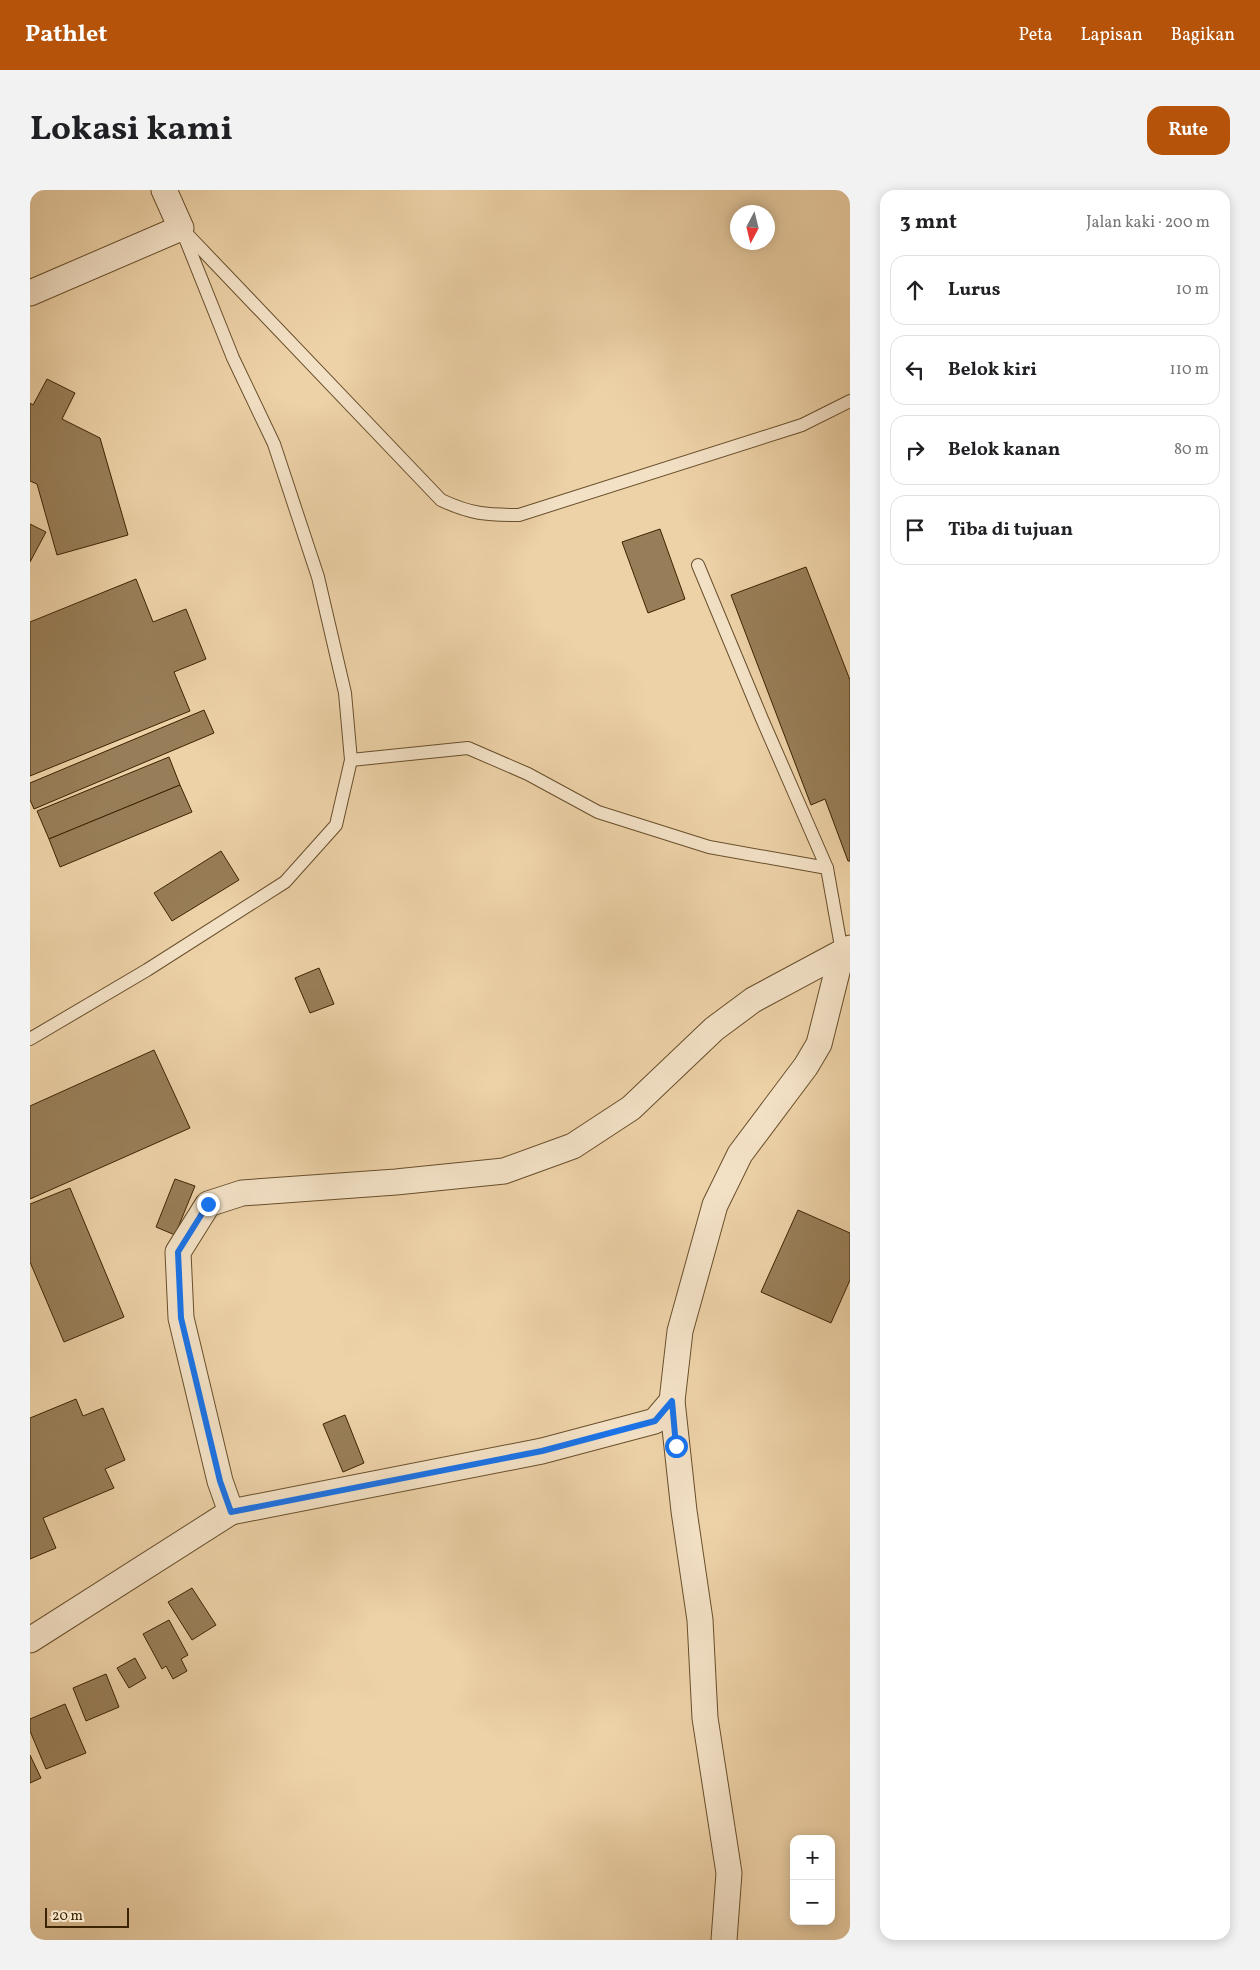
<!DOCTYPE html>
<html lang="id">
<head>
<meta charset="utf-8">
<style>
  body { margin:0; font-family:Vollkorn,serif; background:#f2f2f2; color:#202124 }
  .controls { position:absolute; right:15px; bottom:15px; display:grid; overflow:hidden; border-radius:10px; box-shadow:0 2px 12px #0003 }
  .controls button { width:45px; height:45px; display:grid; place-items:center; padding:0; border:0; border-bottom:1px solid #e0e0e0; background:#fff; color:#202124; font:25px sans-serif }
  .compass { position:absolute; left:700px; top:15px; width:45px; height:45px; border-radius:50%; background:#fff; box-shadow:0 2px 12px #0003; rotate:187deg }
  .scale { position:absolute; left:15px; bottom:12px; width:84px; box-sizing:border-box; padding-left:5px; border:2px solid #3c2402; border-top:0; font-size:14px; line-height:18px; white-space:nowrap; color:#3c2402; -webkit-text-stroke:4px #f3e1c6; paint-order:stroke }
  .stop { position:absolute; width:15px; height:15px; margin:-11px; border:4px solid #1a73e8; border-radius:50%; background:#fff }
  .stop.end { background:#1a73e8; border-color:#fff; box-shadow:0 1px 5px #0008 }
  .list { margin:0; padding:0; list-style:none }
  h2 { display:flex; justify-content:space-between; align-items:center; height:65px; margin:0; padding:0 20px; font-size:21px }
  h2 small { font-size:16px; font-weight:400; color:#757577 }
  .list li { display:grid; grid-template-columns:32px 1fr auto; gap:15px; align-items:center; box-sizing:border-box; height:70px; margin:0 10px 10px; padding:0 10px; border:1px solid #e0e0e0; border-radius:15px }
  .list b { display:block; font-size:19px; white-space:nowrap }
  .list em { font-size:16px; font-style:normal; color:#757577 }
  .icon { flex:none; width:28px; height:28px; fill:none; stroke:currentColor; stroke-width:2; stroke-linecap:round; stroke-linejoin:round }
  .map { position:relative; flex:none; width:820px; height:1750px; overflow:hidden; border-radius:15px }
  header { display:flex; align-items:center; gap:30px; box-sizing:border-box; height:70px; padding:0 25px; background:#b45309; color:#fff }
  header strong { font-size:24px }
  nav { display:flex; gap:28px; margin-inline-start:auto; font-size:18px }
  .intro { display:flex; align-items:center; justify-content:space-between; box-sizing:border-box; height:120px; padding:0 30px }
  h1 { margin:0; font-size:35px }
  .button { padding:12px 22px; border-radius:15px; background:#b45309; color:#fff; font-size:18px; font-weight:700 }
  main { display:flex; gap:30px; padding:0 30px }
  aside { flex:1; background:#fff; border-radius:15px; box-shadow:0 2px 12px #0003 }
  .map>svg:first-child { display:block }
</style>
</head>
<body>
<header>
<strong>Pathlet</strong>
<nav><a>Peta</a><a>Lapisan</a><a>Bagikan</a></nav>
</header>
<div class="intro"><h1>Lokasi kami</h1><a class="button">Rute</a></div>
<main>
<div class="map">
<svg width="820" height="1750" viewBox="0 0 820 1750">
  <rect width="100%" height="100%" fill="#edd1a7"/>
  <filter id="stains"><feTurbulence type="fractalNoise" baseFrequency=".004" numOctaves="4"/><feColorMatrix values="0 0 0 0 .2 0 0 0 0 .09 0 0 0 0 .02 0 0 0 .5 -.17"/></filter>
  <radialGradient id="worn" r=".72"><stop offset=".6" stop-color="#630" stop-opacity="0"/><stop offset="1" stop-color="#630" stop-opacity=".3"/></radialGradient>
  <g fill="#987e58" stroke="#3c2402">
    <path d="M 17,189 L 45,203 L 32,229 L 70,248 L 98,345 L 27,365 L 7,294 L 0,291 L 0,213 L 3,215 Z"/>
    <path d="M 0,334 L 16,342 L 0,372 Z"/>
    <path d="M 630,339 L 655,409 L 618,423 L 592,352 Z"/>
    <path d="M 776,377 L 820,490 L 820,671 L 818,671 L 795,609 L 781,615 L 701,405 Z"/>
    <path d="M 106,389 L 123,432 L 156,419 L 176,469 L 144,482 L 160,521 L 0,586 L 0,432 Z"/>
    <path d="M 174,520 L 184,543 L 4,619 L 0,610 L 0,593 Z"/>
    <path d="M 139,567 L 150,595 L 19,649 L 7,621 Z"/>
    <path d="M 150,595 L 162,622 L 30,677 L 19,649 Z"/>
    <path d="M 191,661 L 209,690 L 142,731 L 124,703 Z"/>
    <path d="M 289,778 L 304,814 L 280,823 L 265,788 Z"/>
    <path d="M 124,860 L 160,938 L 0,1009 L 0,916 Z"/>
    <path d="M 145,989 L 165,996 L 145,1045 L 126,1037 Z"/>
    <path d="M 40,998 L 94,1127 L 34,1152 L 0,1072 L 0,1014 Z"/>
    <path d="M 768,1020 L 820,1043 L 820,1090 L 801,1133 L 731,1102 Z"/>
    <path d="M 46,1209 L 53,1226 L 73,1218 L 95,1270 L 75,1279 L 84,1298 L 13,1328 L 26,1358 L 0,1369 L 0,1228 Z"/>
    <path d="M 315,1225 L 334,1273 L 313,1282 L 293,1234 Z"/>
    <path d="M 162,1398 L 186,1435 L 162,1450 L 138,1412 Z"/>
    <path d="M 139,1430 L 158,1465 L 151,1469 L 157,1481 L 143,1489 L 136,1476 L 132,1479 L 113,1444 Z"/>
    <path d="M 105,1468 L 116,1488 L 99,1498 L 87,1478 Z"/>
    <path d="M 76,1484 L 89,1517 L 56,1531 L 43,1498 Z"/>
    <path d="M 35,1514 L 56,1563 L 16,1579 L 0,1541 L 0,1529 Z"/>
    <path d="M 0,1565 L 11,1588 L 0,1593 Z"/>
  </g>
  <g fill="none" stroke-linecap="round" stroke-linejoin="round">
    <g stroke="#684f2b" stroke-width="14">
      <g id="service">
        <path d="M 157,44 L 411,310 C 441,324 456,325 489,325 L 772,235 L 820,211"/>
        <path d="M 668,375 L 732,529 L 797,678 L 812,762"/>
        <path d="M 321,570 L 438,558 L 498,584 L 568,622 L 679,657 L 797,678"/>
        <path d="M 0,849 L 117,780 L 255,692 L 306,635 L 321,570 L 315,503 L 288,387 L 244,254 L 203,168 L 151,38"/>
      </g>
    </g>
    <g stroke="#684f2b" stroke-width="27">
      <g id="minor">
        <path d="M 0,103 L 151,38 L 134,0"/>
        <path d="M 201,1322 L 512,1261 L 625,1231 L 642,1211"/>
        <path d="M 0,1450 L 201,1322 L 190,1291 L 151,1128 L 148,1062 L 178,1014 L 212,1003 L 366,992 L 474,981 L 543,956 L 601,918 L 684,839 L 723,810 L 820,758"/>
        <path d="M 694,1750 L 699,1683 L 675,1528 L 670,1430 L 654,1321 L 642,1211 L 650,1141 L 685,1015 L 710,964 L 776,876 L 789,854 L 812,762"/>
      </g>
    </g>
    <use href="#service" stroke="#f3e1c6" stroke-width="12"/>
    <use href="#minor" stroke="#f3e1c6" stroke-width="25"/>
  </g>
  <g fill="none" stroke-linecap="round" stroke-linejoin="round">
    <path stroke="#1a73e8" stroke-width="6" d="M 178,1014 L 148,1062 L 151,1128 L 190,1291 L 201,1322 L 512,1261 L 625,1231 L 642,1211 L 646,1256"/>
  </g>
  <rect width="100%" height="100%" filter="url(#stains)"/>
  <rect width="100%" height="100%" fill="url(#worn)"/>
</svg>
<div class="controls">
<button>+</button>
<button>−</button>
</div>
<svg class="compass" viewBox="-18 -18 36 36"><path d="M0-13l5 13h-10z" fill="#e53935"/><path d="M0 13l5-13h-10z" fill="#757577"/></svg>
<div class="scale">20 m</div>
<div class="stop" style="left:646px;top:1256px"></div>
<div class="stop end" style="left:178px;top:1014px"></div>
</div>
<aside>
<h2>3 mnt<small>Jalan kaki · 200 m</small></h2>
<ul class="list">
<li><svg class="icon" aria-label="ahead" viewBox="0 0 24 24"><path d="M12 20V5M6 11l6-6 6 6"/></svg><div><b>Lurus</b></div><em>10 m</em></li>
<li><svg class="icon" aria-label="left" viewBox="0 0 24 24"><path d="M17 20v-9H6M10 6l-5 5 5 5"/></svg><div><b>Belok kiri</b></div><em>110 m</em></li>
<li><svg class="icon" aria-label="right" viewBox="0 0 24 24"><path d="M7 20v-9h11M14 6l5 5-5 5"/></svg><div><b>Belok kanan</b></div><em>80 m</em></li>
<li><svg class="icon" aria-label="arrive" viewBox="0 0 24 24"><path d="M6 21V4h12l-3 4 3 4H6"/></svg><div><b>Tiba di tujuan</b></div></li>
</ul>
</aside>
</main>
</body>
</html>
